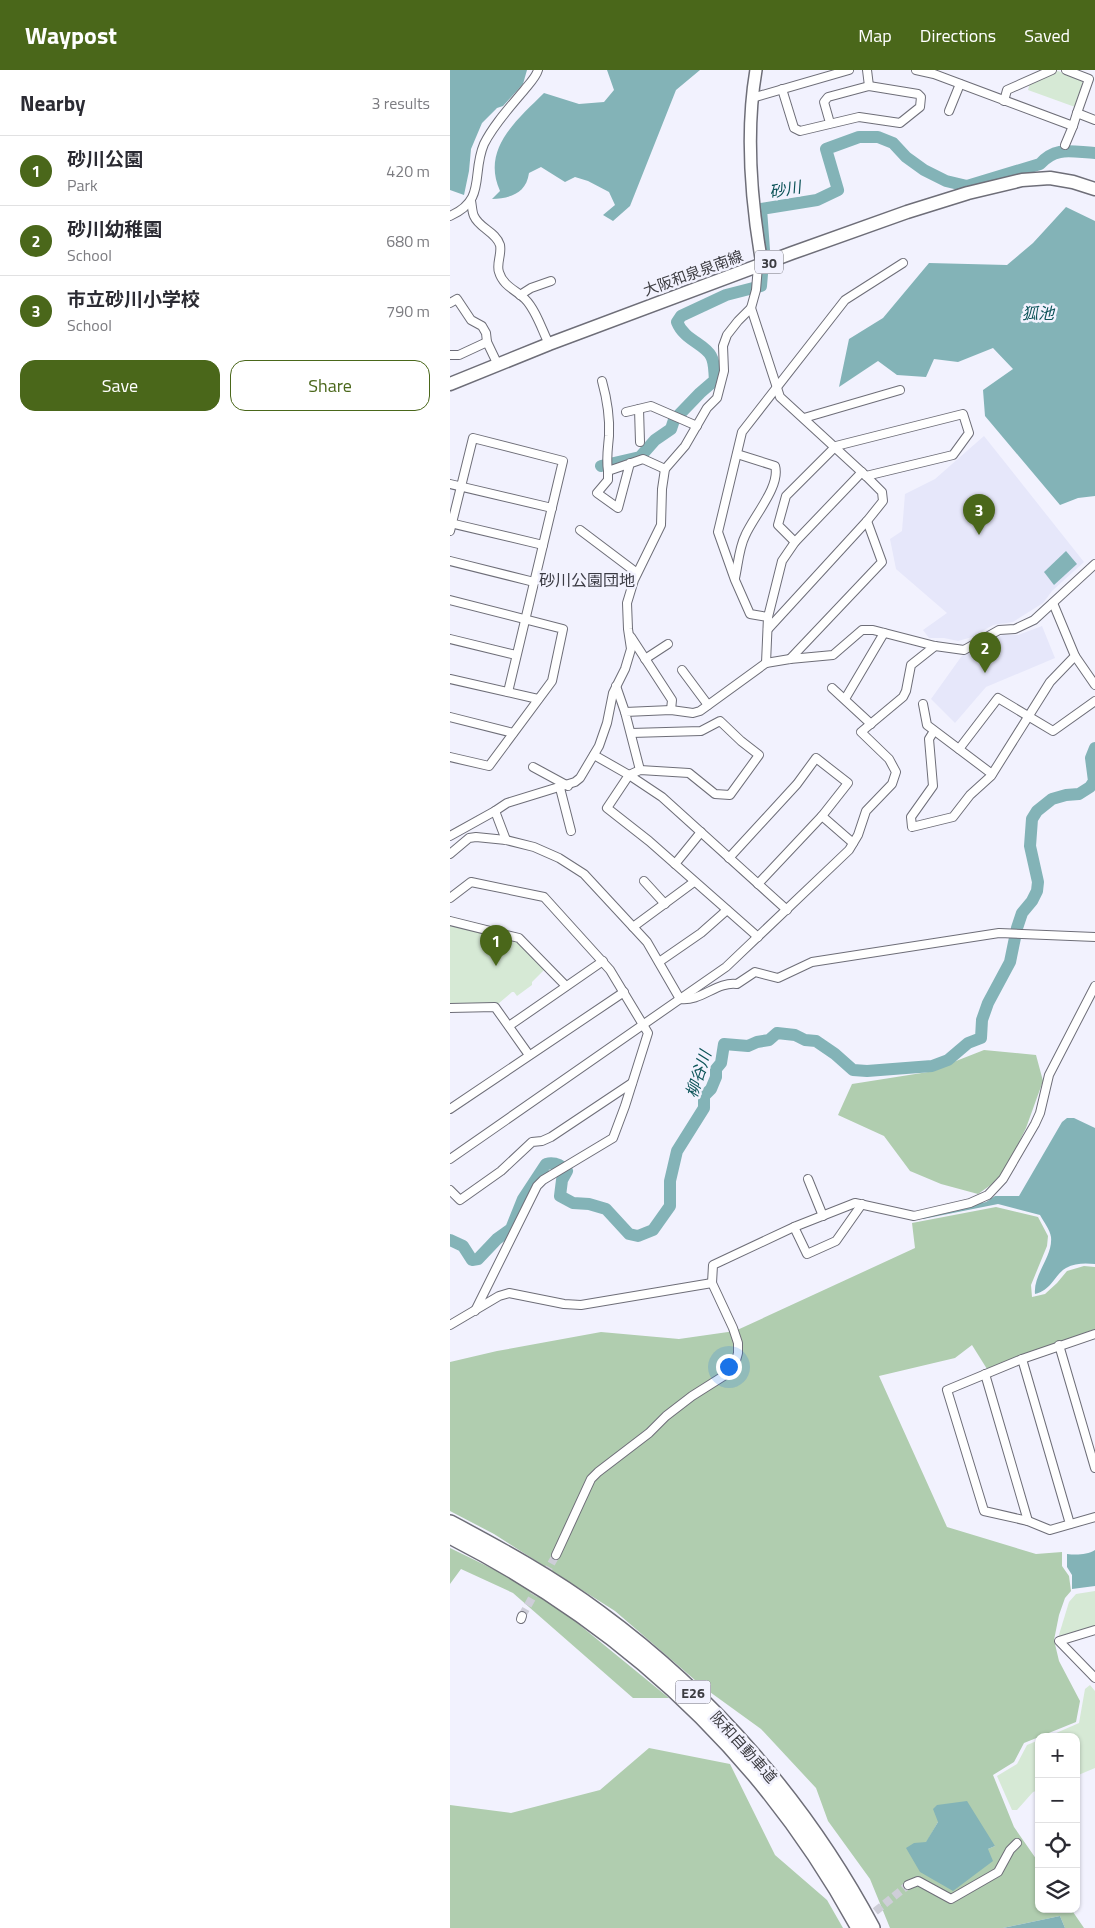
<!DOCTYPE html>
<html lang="en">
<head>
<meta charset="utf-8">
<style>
  body { margin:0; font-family:"Titillium Web","Noto Sans JP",sans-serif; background:#f2f2f3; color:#2b2b33 }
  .controls { position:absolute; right:15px; bottom:15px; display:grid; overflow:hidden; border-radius:10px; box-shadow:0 1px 4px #0004 }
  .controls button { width:45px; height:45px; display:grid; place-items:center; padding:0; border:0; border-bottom:1px solid #e1e1e2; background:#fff; color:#2b2b33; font:25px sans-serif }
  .you { position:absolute; left:278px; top:1296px; width:18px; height:18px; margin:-12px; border:4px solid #fff; border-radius:50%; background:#1a73e8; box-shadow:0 0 0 8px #1a73e833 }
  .badge { display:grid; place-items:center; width:32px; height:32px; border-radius:50%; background:#4a671a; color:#fff; font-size:16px; font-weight:700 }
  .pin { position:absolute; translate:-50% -41px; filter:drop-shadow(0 1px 2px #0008) }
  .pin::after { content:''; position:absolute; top:26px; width:18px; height:15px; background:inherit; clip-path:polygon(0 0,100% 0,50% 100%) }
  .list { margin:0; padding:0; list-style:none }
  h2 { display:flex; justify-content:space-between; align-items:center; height:65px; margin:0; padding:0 20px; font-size:21px }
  h2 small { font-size:16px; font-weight:400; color:#7c7c81 }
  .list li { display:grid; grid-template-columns:32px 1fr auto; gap:15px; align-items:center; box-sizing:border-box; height:70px; padding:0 20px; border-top:1px solid #e1e1e2 }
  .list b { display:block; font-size:19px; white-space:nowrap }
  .list p { margin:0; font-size:16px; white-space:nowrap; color:#7c7c81 }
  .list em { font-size:16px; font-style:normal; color:#7c7c81 }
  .actions { display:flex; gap:10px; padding:15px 20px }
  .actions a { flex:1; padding:11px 0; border:1px solid #4a671a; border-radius:15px; text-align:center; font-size:18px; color:#4a671a }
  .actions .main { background:#4a671a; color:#fff }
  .icon { flex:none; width:28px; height:28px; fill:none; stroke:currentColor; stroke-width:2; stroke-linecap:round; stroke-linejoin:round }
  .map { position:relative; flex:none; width:645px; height:1858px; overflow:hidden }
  header { display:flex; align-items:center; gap:30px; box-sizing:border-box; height:70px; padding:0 25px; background:#4a671a; color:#fff }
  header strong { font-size:24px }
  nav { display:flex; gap:28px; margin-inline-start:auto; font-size:18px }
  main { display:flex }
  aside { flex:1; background:#fff }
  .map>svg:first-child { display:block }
</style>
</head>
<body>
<header>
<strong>Waypost</strong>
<nav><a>Map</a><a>Directions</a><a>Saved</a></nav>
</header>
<main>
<aside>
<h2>Nearby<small>3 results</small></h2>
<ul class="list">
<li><span class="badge">1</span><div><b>砂川公園</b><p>Park</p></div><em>420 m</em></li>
<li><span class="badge">2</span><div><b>砂川幼稚園</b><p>School</p></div><em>680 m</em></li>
<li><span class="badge">3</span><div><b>市立砂川小学校</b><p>School</p></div><em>790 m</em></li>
</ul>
<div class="actions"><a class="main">Save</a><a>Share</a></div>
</aside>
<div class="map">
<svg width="645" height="1858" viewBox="0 0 645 1858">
  <rect width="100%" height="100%" fill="#f2f2fe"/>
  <g fill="#e6e7fa">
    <path d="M 534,366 L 634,492 L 602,521 L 593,533 L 563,552 L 543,555 L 522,567 L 508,571 L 494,568 L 479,568 L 473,560 L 497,543 L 446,499 L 440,469 L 452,461 L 455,424 L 485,409 Z"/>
    <path d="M 592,556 L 605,588 L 536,617 L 505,653 L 481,629 L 511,587 L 519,579 L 553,565 L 568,565 Z"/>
  </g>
  <g fill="#d6e9d5">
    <path d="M 608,1 L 631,10 L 633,14 L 625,37 L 578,20 L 580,13 Z"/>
    <path d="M 0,856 L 68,870 L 95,899 L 82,912 L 82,915 L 67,926 L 64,922 L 62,922 L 48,934 L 22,933 L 0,935 Z"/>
    <path d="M 645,1521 L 645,1557 L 608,1568 L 619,1532 L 626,1524 Z"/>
    <path d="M 640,1615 L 645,1621 L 645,1698 L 626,1706 L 626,1667 L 597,1667 L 629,1653 L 635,1619 Z"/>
    <path d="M 589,1670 L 589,1720 L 583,1722 L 567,1740 L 562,1740 L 547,1706 L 567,1694 L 577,1675 Z"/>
  </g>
  <g fill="#b0cdaf" fill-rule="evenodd">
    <path d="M 534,980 L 586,985 L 593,1011 L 576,1058 L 552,1107 L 528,1124 L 491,1114 L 460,1101 L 434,1066 L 388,1045 L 402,1014 L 478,1002 Z"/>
    <path d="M 546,1137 L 588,1147 L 598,1166 L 597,1176 L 581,1215 L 582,1227 L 595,1224 L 607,1213 L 617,1201 L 634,1196 L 645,1197 L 645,1259 L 537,1299 L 522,1275 L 505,1288 L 429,1306 L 497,1457 L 586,1484 L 612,1482 L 612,1496 L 619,1506 L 621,1521 L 615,1528 L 609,1545 L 604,1570 L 609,1591 L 630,1631 L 626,1652 L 574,1673 L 564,1692 L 543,1705 L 564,1757 L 589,1793 L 589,1839 L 621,1839 L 634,1858 L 615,1858 L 610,1846 L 553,1858 L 440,1858 L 420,1809 L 378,1751 L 366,1718 L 311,1659 L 253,1617 L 165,1541 L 44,1464 L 0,1441 L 0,1292 L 47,1281 L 151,1262 L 229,1269 L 285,1261 L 465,1178 L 462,1153 ZM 488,1752 L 545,1776 L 538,1779 L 464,1773 L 476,1773 Z"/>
    <path d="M 0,1478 L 88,1521 L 219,1628 L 183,1628 L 63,1523 L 11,1499 L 0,1514 Z"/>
    <path d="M 199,1678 L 280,1694 L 325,1785 L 377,1830 L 393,1858 L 0,1858 L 0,1735 L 61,1743 L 150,1720 Z"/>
  </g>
  <g fill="#83b3b7">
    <path d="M 0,0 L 77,0 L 73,14 L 53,36 L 47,38 L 32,53 L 21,79 L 19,101 L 14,125 L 0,120 Z"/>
    <path d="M 157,0 L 250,0 L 226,20 L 180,136 L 163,151 L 153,145 L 165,135 L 159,122 L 138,111 L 125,107 L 115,112 L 91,97 L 79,103 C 76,124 60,128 42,129 L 50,121 C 31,79 67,50 94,23 L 129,34 L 154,32 L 164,20 Z"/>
    <path d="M 616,137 L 645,151 L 645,426 L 628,428 L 610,435 L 535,346 L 533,320 L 563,299 L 543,278 L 508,292 L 484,289 L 476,307 L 447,305 L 428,291 L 389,317 L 399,269 L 433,248 L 479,193 L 557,195 L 583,173 Z"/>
    <path d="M 616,481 L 627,494 L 604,515 L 594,502 Z"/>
    <path d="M 617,1048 L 624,1048 L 645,1058 L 645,1194 C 635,1193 625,1193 616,1198 C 604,1205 602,1220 585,1224 C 583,1204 603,1187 601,1167 C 600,1160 594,1152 590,1145 L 548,1134 L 473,1149 L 472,1145 L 536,1132 L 545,1126 L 569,1126 L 612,1052 Z"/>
    <path d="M 645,1480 L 645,1516 L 622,1519 L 622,1505 L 617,1497 L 617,1484 C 626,1485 637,1485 645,1480 Z"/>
    <path d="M 517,1731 L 545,1776 L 538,1779 L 543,1791 L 503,1821 L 470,1802 L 456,1778 L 464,1773 L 476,1772 L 488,1752 L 483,1739 L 487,1735 Z"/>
    <path d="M 610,1846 L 615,1858 L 553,1858 Z"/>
  </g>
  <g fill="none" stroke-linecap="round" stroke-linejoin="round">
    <g stroke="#83b3b7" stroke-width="12">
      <path d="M 151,396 L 190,387 L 205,370 L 221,359 L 224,350 L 250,323 L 265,310 C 264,302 265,293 261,286 C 255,274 234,270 227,252 L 231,246 L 276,225 L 311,216 L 314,180 L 311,139 L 367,130 L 388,120 L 376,79 L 409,67 L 428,67 L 443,73 L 456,87 L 474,100 L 496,111 L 517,116 L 590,94 C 606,76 622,82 645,83"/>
      <path d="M 0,1170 L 13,1176 L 22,1190 L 28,1189 L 47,1169 L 61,1159 L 73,1129 L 96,1094 C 104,1092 111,1095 117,1101 L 112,1110 L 110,1126 L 123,1133 L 139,1134 L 156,1139 L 179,1164 L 188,1166 L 203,1160 L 220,1136 L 220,1111 L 227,1081 L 254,1038 L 254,1026 L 261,1019 L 266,1007 L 266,999 L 271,993 L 274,974 L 298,976 L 307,972 L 319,970 L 327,963 L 345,965 L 355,970 L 366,971 L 385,984 L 403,1000 L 417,1001 L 482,996 L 498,990 L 518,973 L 531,968 L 532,950 L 538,933 L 560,892 L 567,858 L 572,843 L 582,831 L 587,821 L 588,812 L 580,776 L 582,749 L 587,741 L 602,729 L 616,725 L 629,724 L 640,717 L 644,711 L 641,688 L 645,678"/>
    </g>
    <g stroke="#ceced8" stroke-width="8" stroke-dasharray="8 4" stroke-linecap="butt">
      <path d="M 72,1546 L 106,1485"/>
      <path d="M 416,1849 L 458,1815"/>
    </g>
    <g stroke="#6e6e78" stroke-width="10">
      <g id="street">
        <path d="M 417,0 L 419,16"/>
        <path d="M 466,0 L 484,4 L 623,56 L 627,43 L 645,50"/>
        <path d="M 616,0 L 639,9 L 627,43"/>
        <path d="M 332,19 L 344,58 L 350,61 L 409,47 L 450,53 L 470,37 L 471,27 L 468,24 L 419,16 L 378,27 L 374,32 L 380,53"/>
        <path d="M 302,28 L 399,0"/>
        <path d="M 554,31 L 557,20 L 602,0"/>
        <path d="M 499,41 L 510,14"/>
        <path d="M 615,75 L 623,56"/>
        <path d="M 21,131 C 22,135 22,142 24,146 C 29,158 46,162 50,175 C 52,184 46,194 49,202 C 53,216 66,220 75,229 C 86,240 92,260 99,274"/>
        <path d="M 0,146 C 37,130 21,104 34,74 C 44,54 61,36 75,19 C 80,13 86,7 88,0"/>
        <path d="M 70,225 L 81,218 L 101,211"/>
        <path d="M 0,233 L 7,229 L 21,250 L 32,256 L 36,263 L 37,272 L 48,295"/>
        <path d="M 301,238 L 330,327 L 416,406 L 432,422 L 433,431 L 417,451 L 318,559"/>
        <path d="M 0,285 L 9,285 L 37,272"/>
        <path d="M 152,311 C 157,329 160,347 159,366 C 158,378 156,389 158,401"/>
        <path d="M 189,339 L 190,372"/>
        <path d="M 176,342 L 201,336 L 247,356"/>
        <path d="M 354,348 L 450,320"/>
        <path d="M 180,393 L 168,438 L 147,423 L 158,410 L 158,401 L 193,389 L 215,399"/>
        <path d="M 0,414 L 102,438"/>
        <path d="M 0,453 L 93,475"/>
        <path d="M 130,460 L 187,503"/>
        <path d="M 0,461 L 23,368 L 113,391 L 58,622"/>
        <path d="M 345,472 L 328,455 L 336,426 L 386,376 L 513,344 L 519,363 L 503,385 L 416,406"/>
        <path d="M 0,491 L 84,512"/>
        <path d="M 285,508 C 288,495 289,478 295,466 C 303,447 331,416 325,396 L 287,384"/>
        <path d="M 0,530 L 113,559 L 102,611 L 39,696 L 0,687"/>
        <path d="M 318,547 L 300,544 L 285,510 L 268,462 L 292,362 L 395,230 L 453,193"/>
        <path d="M 181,567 L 222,630 L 221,640"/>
        <path d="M 0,569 L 66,585"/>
        <path d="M 625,586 L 645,615"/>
        <path d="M 195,589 L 218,574"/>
        <path d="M 340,589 L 432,492 L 417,451"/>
        <path d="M 316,593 L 318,547 L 332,491 L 345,472 L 412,402"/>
        <path d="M 232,600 L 258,635"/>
        <path d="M 0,609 L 88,629"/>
        <path d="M 166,616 L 175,642"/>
        <path d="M 382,618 L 421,654"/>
        <path d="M 395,629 L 434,563"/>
        <path d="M 473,634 L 477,655 L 542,704"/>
        <path d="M 0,647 L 63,663"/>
        <path d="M 484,661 L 479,669 L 483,716 L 461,747 L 462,757 L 503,747 L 520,725 L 541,706 L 600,612 L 625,586 L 603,533"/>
        <path d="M 181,663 L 251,661 L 270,651 L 291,671 L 309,685 L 280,725 L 265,724 L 239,703 L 190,700 L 179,705 L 157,738 L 199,771 L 308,867"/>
        <path d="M 509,679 L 548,628 L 603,661 L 645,631"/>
        <path d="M 144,685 L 179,705 L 212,727 L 337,840"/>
        <path d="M 83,697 L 118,716"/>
        <path d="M 190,700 L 175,642 L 221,640 L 243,643 L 250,641 L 316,593 L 340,589 L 383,585 L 412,560 L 423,560 L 485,576 L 514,580 L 549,560 L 565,559 L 584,550 L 645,494"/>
        <path d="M 110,718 L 121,761"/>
        <path d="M 372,746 L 403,773"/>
        <path d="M 0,766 L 45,741"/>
        <path d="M 56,770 L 45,741 L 57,733 L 125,712 L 130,708 L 149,676 L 157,653 L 163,623 L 175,599 L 181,579 L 178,559 L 177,533 L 184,510 L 211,455 L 212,419 L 215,399 L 235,376 L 257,338 L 267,328 L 274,301 L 273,276 L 277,265 L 288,251 L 301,238 L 306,220 L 308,196"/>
        <path d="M 0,784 L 19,768 L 26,767 L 56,770 L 84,777 L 109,788 L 134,804 L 197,872 L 230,929"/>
        <path d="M 279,788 L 347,714 L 366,688 L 398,713 L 372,746 L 308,814"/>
        <path d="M 225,794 L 251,762"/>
        <path d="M 194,811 L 215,834"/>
        <path d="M 0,828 L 21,812 L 94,827 L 160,900 L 198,963 L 175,1036 L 163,1068 L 93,1110 L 87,1116 L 25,1241"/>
        <path d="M 0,851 L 69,868 L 116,916"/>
        <path d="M 183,857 L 244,812"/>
        <path d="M 209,892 L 251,863 L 277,840"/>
        <path d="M 230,929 C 251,932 267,911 287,914 L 305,902 L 328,908 L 362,892 L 549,863 L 645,867"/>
        <path d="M 0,938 L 45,937 L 79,985"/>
        <path d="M 59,956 L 153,891"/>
        <path d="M 0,1039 L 174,922"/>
        <path d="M 0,1089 L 276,897 L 399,780 L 408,765 L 416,741 L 442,714 L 446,702 L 439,689 L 411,662 L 453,627 L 456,621 L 461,595 L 485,576"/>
        <path d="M 358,1109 L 373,1146"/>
        <path d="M 0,1120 L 10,1130 L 51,1101 L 82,1072 L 92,1071 L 101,1067 L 182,1013"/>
        <path d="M 344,1157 L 357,1184 L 386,1171 L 412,1134"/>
        <path d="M 0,1255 L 49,1226 L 59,1223 L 114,1234 L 131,1235 L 262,1213"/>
        <path d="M 645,1264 L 572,1289 L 497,1320 L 534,1441 L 578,1451 L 600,1460 L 645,1447"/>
        <path d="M 609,1275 L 645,1398"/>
        <path d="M 572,1289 L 620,1454"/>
        <path d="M 535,1304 L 578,1451"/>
        <path d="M 106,1485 L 141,1409 L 148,1402 L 199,1363 L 216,1346 L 242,1326 L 280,1302 L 285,1294 L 288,1283 L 288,1273 L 283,1258 L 262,1213 L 263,1195 L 344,1157 L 405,1133 L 464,1146 L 520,1133 L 538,1125 L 553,1109 L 585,1054 L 590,1043 L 599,1005 L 645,916"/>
        <path d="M 71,1549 L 72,1546"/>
        <path d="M 645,1560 L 609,1571 L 645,1608"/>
        <path d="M 458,1815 L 468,1811 L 501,1829 L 548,1802 L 560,1780 L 567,1773"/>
      </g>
    </g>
    <g stroke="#6e6e78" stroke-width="14">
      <path id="secondary" d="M 306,0 C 295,64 301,131 312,194"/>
    </g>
    <g stroke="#6e6e78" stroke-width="15">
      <path id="primary" d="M 0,314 L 99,274 L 342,183 L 457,142 L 518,123 L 572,110 L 600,108 L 623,112 L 645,119"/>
    </g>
    <g stroke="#6e6e78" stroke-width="18">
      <g id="highway">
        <path d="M 0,1453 C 51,1480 102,1508 149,1543 C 262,1626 356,1734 422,1858"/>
        <path d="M 0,1466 C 175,1555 315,1685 409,1858"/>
      </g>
    </g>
    <use href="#street" stroke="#fff" stroke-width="8"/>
    <use href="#secondary" stroke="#fff" stroke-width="11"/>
    <use href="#primary" stroke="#fff" stroke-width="12"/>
    <use href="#highway" stroke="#fff" stroke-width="15"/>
  </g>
  <g text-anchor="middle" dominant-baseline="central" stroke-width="5" stroke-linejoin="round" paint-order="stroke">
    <g fill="#f2f2fe" stroke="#73737a" stroke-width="1">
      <rect x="305" y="180.5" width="28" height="23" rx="4"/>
      <rect x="225.5" y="1610.5" width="35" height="23" rx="4"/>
    </g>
    <g font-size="14" font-weight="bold" fill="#3c3c41">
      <text x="319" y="192">30</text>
      <text x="243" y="1622">E26</text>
    </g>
    <g font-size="15" fill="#3c3c41" stroke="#f2f2fe">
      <text transform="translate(243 203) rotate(-20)">大阪和泉泉南線</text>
      <text transform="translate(294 1677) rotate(48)">阪和自動車道</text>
    </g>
    <g font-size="16" font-style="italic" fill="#0c5358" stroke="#f2f2fe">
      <text transform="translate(335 119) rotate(-10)">砂川</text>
      <text x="588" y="243">狐池</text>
      <text transform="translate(248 1004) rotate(-72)">柳谷川</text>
    </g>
    <g font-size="16" fill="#3b3b44" stroke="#f2f2fe">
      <text x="137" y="510">砂川公園団地</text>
    </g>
  </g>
</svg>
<div class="controls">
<button>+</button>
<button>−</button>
<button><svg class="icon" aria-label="locate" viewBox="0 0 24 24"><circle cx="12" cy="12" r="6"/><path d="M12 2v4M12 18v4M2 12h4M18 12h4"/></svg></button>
<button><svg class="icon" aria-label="layers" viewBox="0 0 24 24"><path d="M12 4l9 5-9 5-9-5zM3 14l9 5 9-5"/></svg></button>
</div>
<div class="you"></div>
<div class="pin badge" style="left:46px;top:896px">1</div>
<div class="pin badge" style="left:535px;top:603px">2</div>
<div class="pin badge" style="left:529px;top:465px">3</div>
</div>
</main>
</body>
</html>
